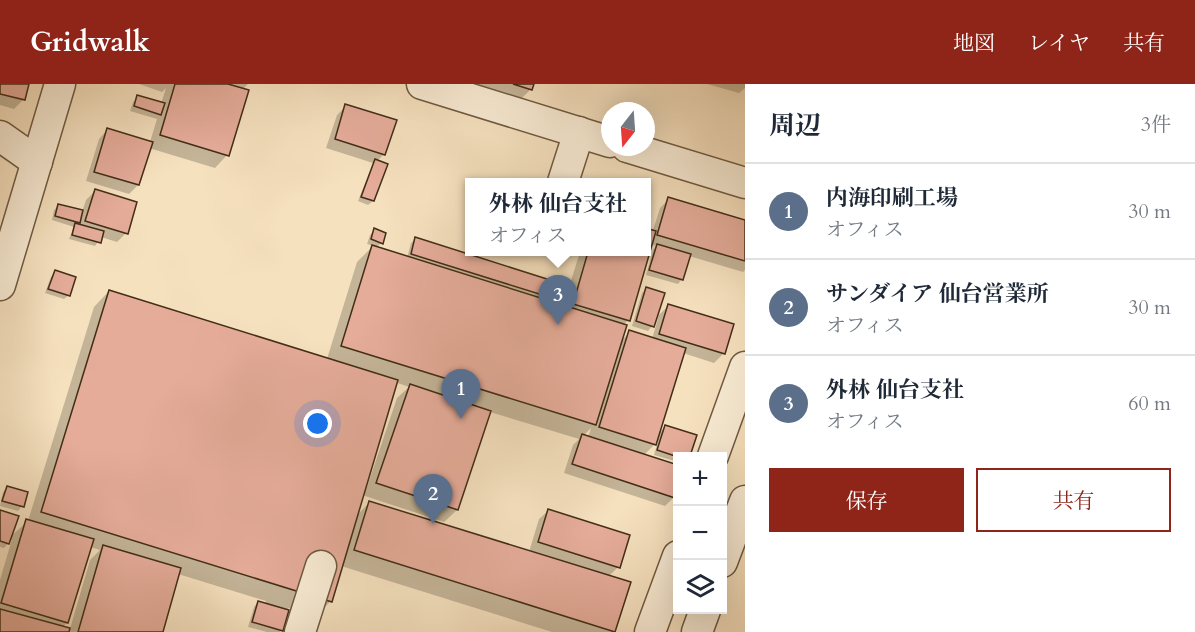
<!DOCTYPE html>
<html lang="ja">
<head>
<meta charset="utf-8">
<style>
  body { margin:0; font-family:Cardo,"Noto Serif JP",serif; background:#f6f6f7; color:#1f2937 }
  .controls { position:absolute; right:18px; bottom:18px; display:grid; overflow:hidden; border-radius:0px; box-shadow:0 6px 24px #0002 }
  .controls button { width:54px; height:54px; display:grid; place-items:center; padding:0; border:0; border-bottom:2px solid #e0e1e3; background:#fff; color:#1f2937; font:30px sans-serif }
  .compass { position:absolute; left:601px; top:18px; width:54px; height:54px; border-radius:50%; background:#fff; box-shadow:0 6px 24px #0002; rotate:197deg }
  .you { position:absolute; left:318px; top:340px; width:21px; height:21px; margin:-15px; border:4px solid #fff; border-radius:50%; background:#1a73e8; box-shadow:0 0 0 9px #1a73e833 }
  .badge { display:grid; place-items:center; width:39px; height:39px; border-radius:50%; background:#8f2418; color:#fff; font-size:20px; font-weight:700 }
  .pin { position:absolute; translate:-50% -50px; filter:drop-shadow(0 2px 3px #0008) }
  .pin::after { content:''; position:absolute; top:32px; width:21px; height:18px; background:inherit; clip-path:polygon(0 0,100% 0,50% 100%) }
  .popup { position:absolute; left:465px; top:94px; width:186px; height:78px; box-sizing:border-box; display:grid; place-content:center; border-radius:0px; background:#fff; filter:drop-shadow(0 2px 4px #0005); font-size:20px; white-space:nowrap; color:#747a83 }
  .popup b { font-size:22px; color:#1f2937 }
  .popup::after { content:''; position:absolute; left:50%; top:100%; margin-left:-12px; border:12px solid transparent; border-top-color:#fff }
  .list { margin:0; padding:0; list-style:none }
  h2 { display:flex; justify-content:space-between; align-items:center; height:78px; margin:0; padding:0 24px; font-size:26px }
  h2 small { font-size:20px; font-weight:400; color:#747a83 }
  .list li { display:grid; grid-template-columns:39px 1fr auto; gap:18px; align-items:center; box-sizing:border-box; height:96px; padding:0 24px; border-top:2px solid #e0e1e3 }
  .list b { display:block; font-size:22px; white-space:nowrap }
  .list p { margin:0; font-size:20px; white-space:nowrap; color:#747a83 }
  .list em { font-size:20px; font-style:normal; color:#747a83 }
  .actions { display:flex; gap:12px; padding:18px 24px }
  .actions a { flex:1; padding:14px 0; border:2px solid #8f2418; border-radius:0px; text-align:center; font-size:21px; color:#8f2418 }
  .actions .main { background:#8f2418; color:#fff }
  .icon { flex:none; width:33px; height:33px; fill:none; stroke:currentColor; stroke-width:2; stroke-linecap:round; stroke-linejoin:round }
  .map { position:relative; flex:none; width:745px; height:548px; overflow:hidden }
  header { display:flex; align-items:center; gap:36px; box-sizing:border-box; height:84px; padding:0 30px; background:#8f2418; color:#fff }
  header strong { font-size:28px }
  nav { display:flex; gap:33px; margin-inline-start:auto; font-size:21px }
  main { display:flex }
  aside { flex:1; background:#fff }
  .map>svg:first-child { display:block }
</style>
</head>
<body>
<header>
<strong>Gridwalk</strong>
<nav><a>地図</a><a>レイヤ</a><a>共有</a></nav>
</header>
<main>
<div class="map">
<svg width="745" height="548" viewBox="0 0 745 548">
  <rect width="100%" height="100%" fill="#f6e1bf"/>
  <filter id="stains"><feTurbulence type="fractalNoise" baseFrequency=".00333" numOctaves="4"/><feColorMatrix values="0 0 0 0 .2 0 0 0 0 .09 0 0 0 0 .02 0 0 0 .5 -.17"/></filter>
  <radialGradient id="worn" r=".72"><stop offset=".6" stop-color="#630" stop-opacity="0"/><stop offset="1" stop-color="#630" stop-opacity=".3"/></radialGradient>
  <g fill="#0003" fill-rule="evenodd">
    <path d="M 0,0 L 28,0 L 23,16 L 14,25 L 0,21 Z"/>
    <path d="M 139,0 L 248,0 L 242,6 L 227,71 L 215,84 L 149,64 L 138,101 L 129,110 L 86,97 L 99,55 L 108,45 L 150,58 L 157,35 L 130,27 L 133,18 L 138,13 L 161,20 L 166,4 L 162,8 Z"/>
    <path d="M 476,0 L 533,0 L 531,5 L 522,14 Z"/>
    <path d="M 707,0 L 745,0 L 745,4 L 739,9 Z"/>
    <path d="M 346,22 L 384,70 L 377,77 L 386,80 L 373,117 L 368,121 L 358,117 L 373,79 L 326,64 L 337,31 Z"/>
    <path d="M 95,107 L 126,149 L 117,158 L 101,153 L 95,162 L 69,155 L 74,143 L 52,136 L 54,126 L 59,121 L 82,128 L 86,116 Z"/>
    <path d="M 669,115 L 745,137 L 745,186 L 743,188 L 689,172 L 682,195 L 678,200 L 646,191 L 653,166 L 657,162 L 651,160 L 628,236 L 623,241 L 621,257 L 630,248 L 652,255 L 659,231 L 668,222 L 732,241 L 723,270 L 714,279 L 683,269 L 658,350 L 665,343 L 695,352 L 689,372 L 678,372 L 678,378 L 654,371 L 658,357 L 643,372 L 674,413 L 665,422 L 564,389 L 573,361 L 579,355 L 490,328 L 457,426 L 444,438 L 362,411 L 356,432 L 370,418 L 529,468 L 539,435 L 549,426 L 618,483 L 608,493 L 613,548 L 552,548 L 341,482 L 331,517 L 315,533 L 288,524 L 280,548 L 267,548 L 248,543 L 254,523 L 258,518 L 265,520 L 266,517 L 178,490 L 161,548 L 0,548 L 0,496 L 12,455 L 4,464 L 0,463 L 0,428 L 10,453 L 28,437 L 94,223 L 109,207 L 327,275 L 357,178 L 373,162 L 367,160 L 370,151 L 375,146 L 381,159 L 376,164 L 407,174 L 411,159 L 416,155 L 569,203 L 580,168 L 646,168 L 660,124 ZM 566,215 L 564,223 L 560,221 ZM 395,298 L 409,303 L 397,314 L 366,406 L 364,405 ZM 591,344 L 588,354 L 583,352 ZM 90,463 L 100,466 L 90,476 L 70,545 L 62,543 L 67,539 Z"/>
    <path d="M 55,188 L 69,211 L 64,215 L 45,209 L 51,193 Z"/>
    <path d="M 646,205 L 652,242 L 648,247 L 632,242 L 642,209 Z"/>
    <path d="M 7,404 L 22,422 L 18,427 L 0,422 L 3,408 Z"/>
  </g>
  <g fill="#e5ac9a" stroke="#422d17" stroke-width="1.5">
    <path d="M 0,0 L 29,0 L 25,16 L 0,10 Z"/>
    <path d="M 175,0 L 228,0 L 249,6 L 229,72 L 160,51 Z"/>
    <path d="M 513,0 L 534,0 L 532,6 Z"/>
    <path d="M 137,11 L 165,19 L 161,31 L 134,22 Z"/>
    <path d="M 345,20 L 397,36 L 385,71 L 335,55 Z"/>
    <path d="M 107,44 L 153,58 L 139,101 L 94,88 Z"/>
    <path d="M 375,75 L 388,80 L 374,117 L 361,113 Z"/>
    <path d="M 95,105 L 137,118 L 128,150 L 85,137 Z"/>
    <path d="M 668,113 L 745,136 L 745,177 L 657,151 Z"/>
    <path d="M 58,120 L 83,126 L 80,139 L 55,132 Z"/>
    <path d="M 75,139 L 104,147 L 101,159 L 72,151 Z"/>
    <path d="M 374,144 L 386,149 L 383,160 L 371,155 Z"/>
    <path d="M 646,144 L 656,147 L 630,237 L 573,220 L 588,168 L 646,168 Z"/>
    <path d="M 415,153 L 569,202 L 565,218 L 411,170 Z"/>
    <path d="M 657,160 L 691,170 L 683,196 L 649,186 Z"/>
    <path d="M 372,161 L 627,241 L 596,341 L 341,262 Z"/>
    <path d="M 55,186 L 76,193 L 70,212 L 48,205 Z"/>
    <path d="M 646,203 L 665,209 L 654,243 L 636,237 Z"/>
    <path d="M 109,206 L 398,296 L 332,518 L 41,428 Z"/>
    <path d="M 668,220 L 734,240 L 725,270 L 659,250 Z"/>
    <path d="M 629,246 L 686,264 L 656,361 L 599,343 Z"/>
    <path d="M 410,300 L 491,327 L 458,426 L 376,399 Z"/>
    <path d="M 665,341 L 697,351 L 690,372 L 678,373 L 657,366 Z"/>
    <path d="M 582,350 L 678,381 L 678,407 L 675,414 L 572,380 Z"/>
    <path d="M 7,402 L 28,408 L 24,423 L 2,417 Z"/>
    <path d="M 369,417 L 631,498 L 615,548 L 354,466 Z"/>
    <path d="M 548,425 L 630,451 L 620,484 L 538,458 Z"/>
    <path d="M 0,426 L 19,432 L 9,460 L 0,457 Z"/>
    <path d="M 26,435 L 94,455 L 68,539 L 1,519 Z"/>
    <path d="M 103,461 L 181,484 L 163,548 L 78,548 Z"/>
    <path d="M 258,517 L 289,526 L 283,547 L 252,538 Z"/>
    <path d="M 0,525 L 70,544 L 69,548 L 0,548 Z"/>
  </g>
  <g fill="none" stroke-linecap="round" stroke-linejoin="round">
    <g stroke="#6f5a41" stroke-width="33">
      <g id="minor">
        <path d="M 422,0 L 610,58"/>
        <path d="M 0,52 L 37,78"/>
        <path d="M 627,63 L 745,99"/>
        <path d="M 563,98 L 579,48"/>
        <path d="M 0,201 L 60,0"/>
        <path d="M 713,372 L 745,283"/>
        <path d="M 722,478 L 745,417"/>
        <path d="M 300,548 L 321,482"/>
        <path d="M 650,548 L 678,472"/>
        <path d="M 697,548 L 705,526"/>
      </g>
    </g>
    <use href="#minor" stroke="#f9ecd5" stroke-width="30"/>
  </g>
  <rect width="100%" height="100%" filter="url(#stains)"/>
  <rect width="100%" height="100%" fill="url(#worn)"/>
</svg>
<div class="controls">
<button>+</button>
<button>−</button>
<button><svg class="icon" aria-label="layers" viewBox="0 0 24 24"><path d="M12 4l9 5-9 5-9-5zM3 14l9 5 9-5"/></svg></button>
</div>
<svg class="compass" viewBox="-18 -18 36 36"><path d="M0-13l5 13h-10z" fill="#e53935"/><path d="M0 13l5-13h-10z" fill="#747a83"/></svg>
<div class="you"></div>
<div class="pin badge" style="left:461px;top:335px;background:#5c6f8a">1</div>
<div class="pin badge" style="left:433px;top:440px;background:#5c6f8a">2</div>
<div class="pin badge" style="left:558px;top:241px;background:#5c6f8a">3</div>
<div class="popup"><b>外林 仙台支社</b>オフィス</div>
</div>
<aside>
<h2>周辺<small>3件</small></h2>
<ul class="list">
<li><span class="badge" style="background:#5c6f8a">1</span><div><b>内海印刷工場</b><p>オフィス</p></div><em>30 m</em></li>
<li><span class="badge" style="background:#5c6f8a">2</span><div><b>サンダイア 仙台営業所</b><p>オフィス</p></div><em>30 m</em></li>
<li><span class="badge" style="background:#5c6f8a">3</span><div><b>外林 仙台支社</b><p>オフィス</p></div><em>60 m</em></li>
</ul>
<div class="actions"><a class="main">保存</a><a>共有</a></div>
</aside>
</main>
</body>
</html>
